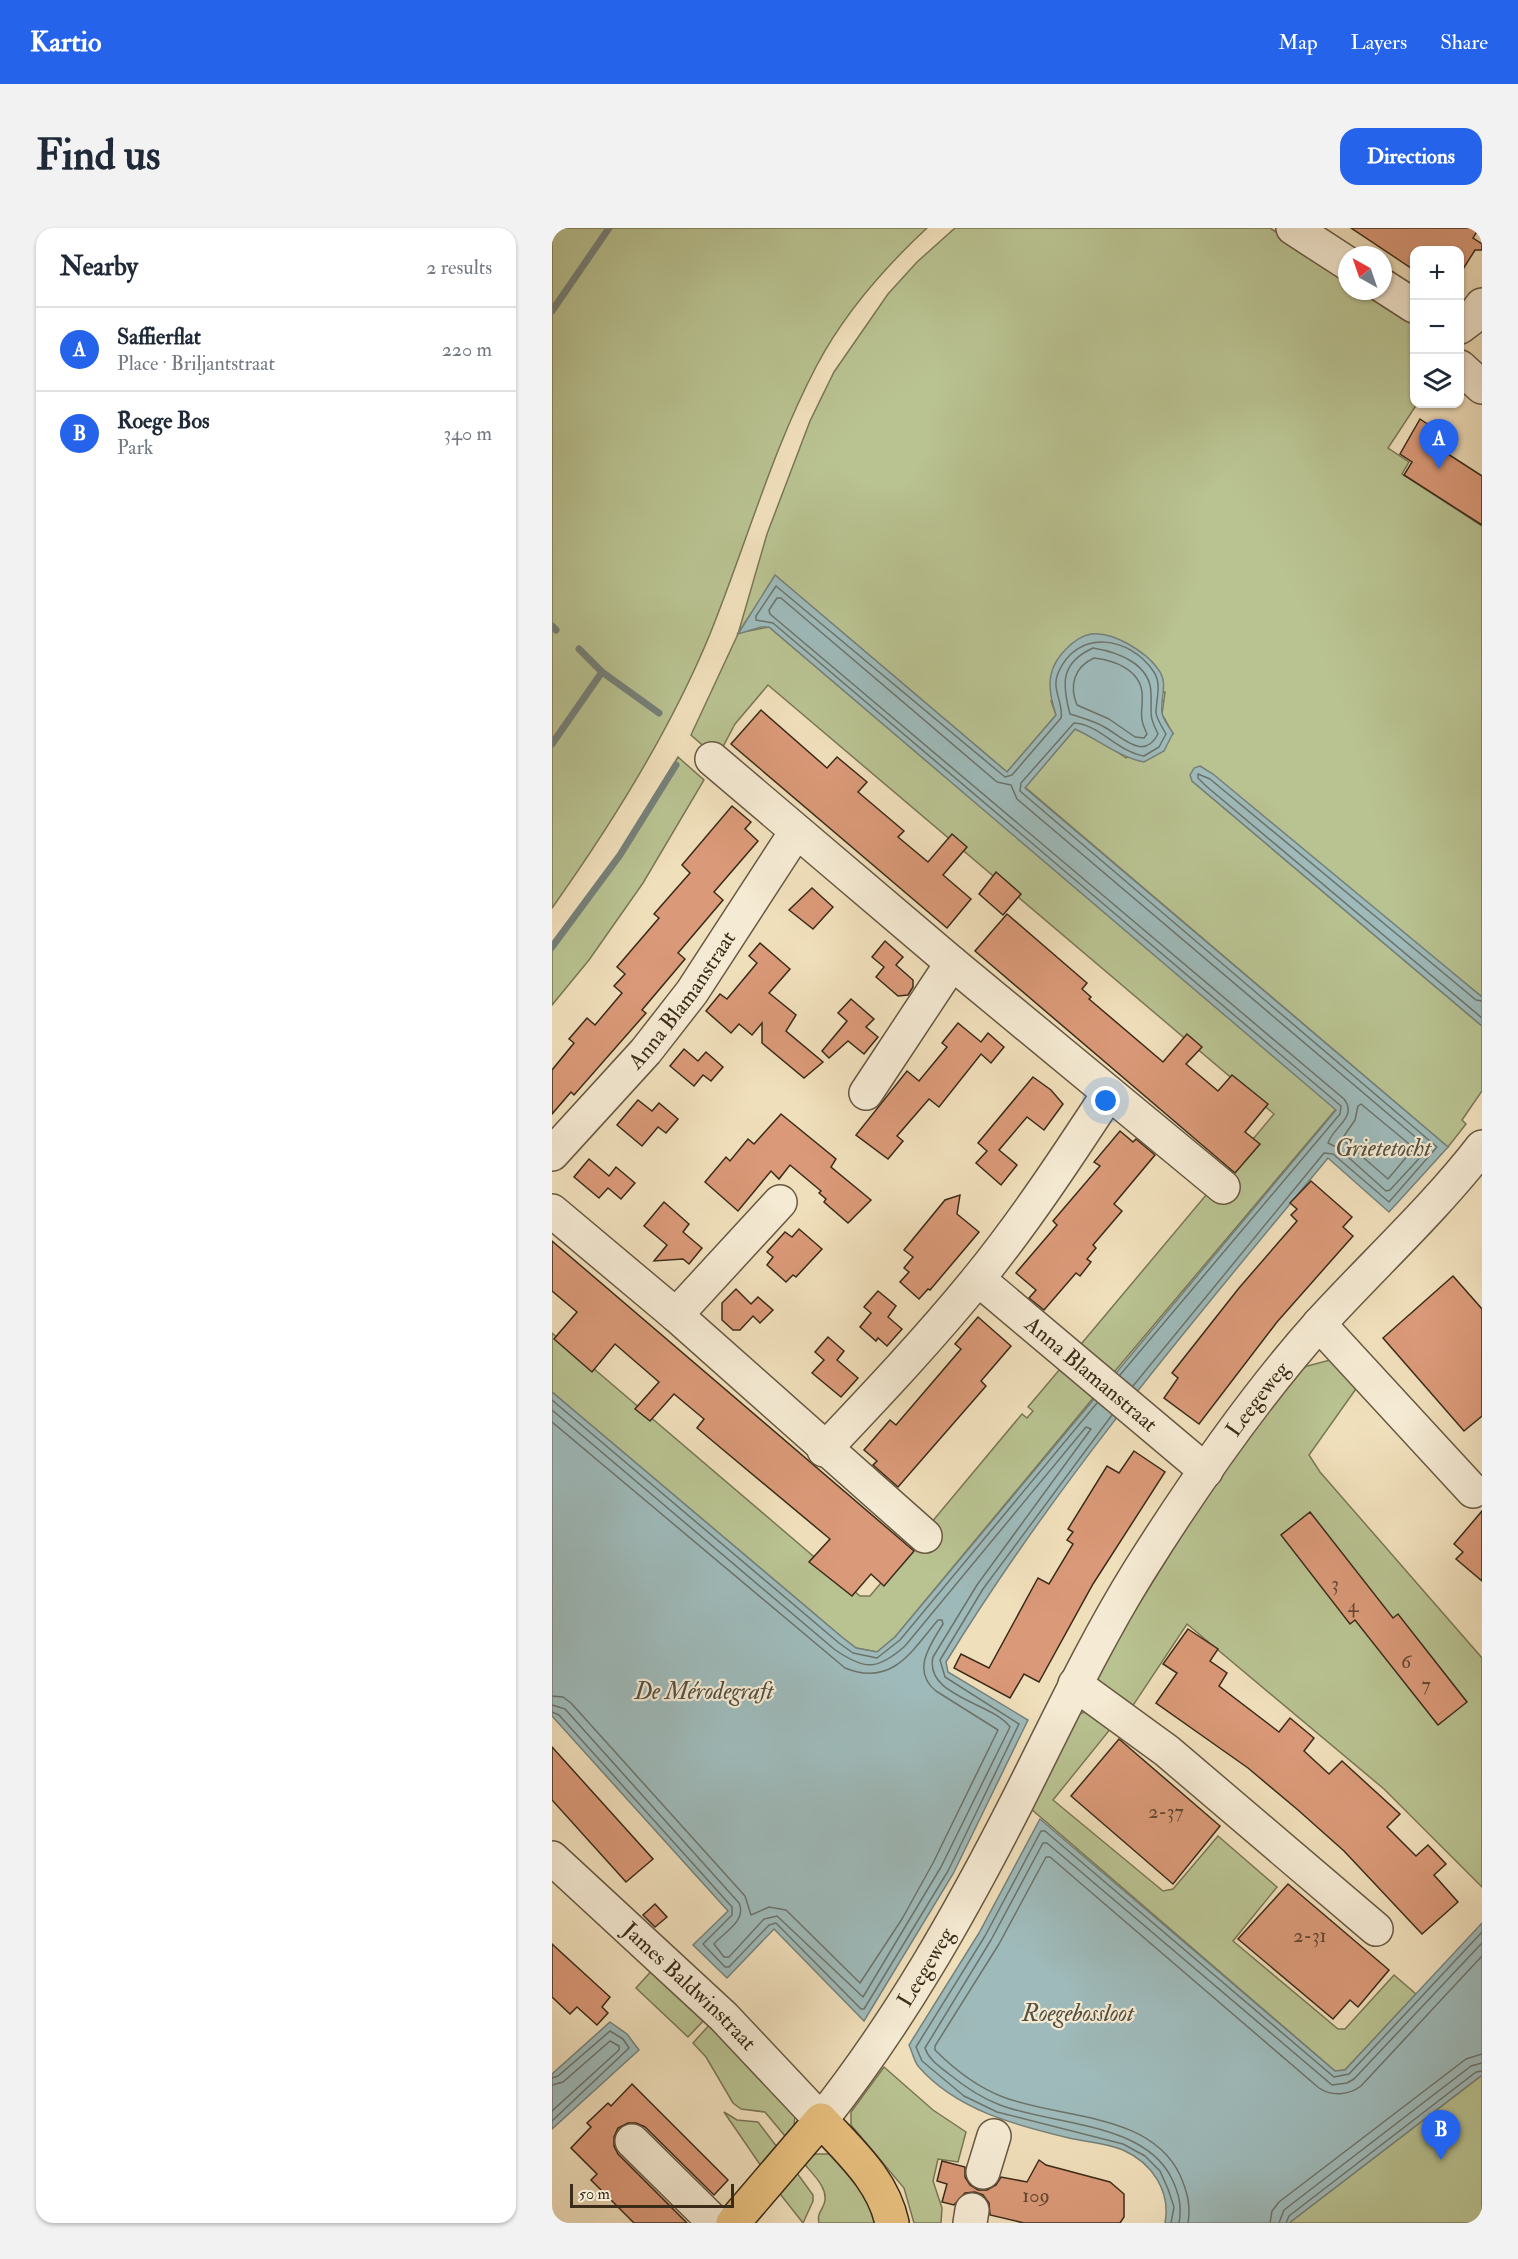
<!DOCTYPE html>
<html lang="en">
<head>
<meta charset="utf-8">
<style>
  body { margin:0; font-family:"IM FELL Double Pica",serif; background:#f2f2f3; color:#1f2937 }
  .controls { position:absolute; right:18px; top:18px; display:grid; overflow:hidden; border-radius:12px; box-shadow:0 2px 4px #0004 }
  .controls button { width:54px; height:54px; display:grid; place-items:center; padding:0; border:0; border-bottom:2px solid #e0e1e3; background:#fff; color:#1f2937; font:30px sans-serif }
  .compass { position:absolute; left:786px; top:18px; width:54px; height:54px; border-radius:50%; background:#fff; box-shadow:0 2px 4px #0004; rotate:320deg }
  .scale { position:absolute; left:18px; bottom:15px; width:164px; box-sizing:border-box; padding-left:6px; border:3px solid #3b2c1a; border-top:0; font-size:16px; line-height:21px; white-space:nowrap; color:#3b2c1a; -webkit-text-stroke:4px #f5ead3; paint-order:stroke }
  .you { position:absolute; left:554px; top:873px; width:21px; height:21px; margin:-15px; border:4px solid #fff; border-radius:50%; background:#1a73e8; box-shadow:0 0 0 9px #1a73e833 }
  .badge { display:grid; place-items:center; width:39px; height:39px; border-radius:50%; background:#2563eb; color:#fff; font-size:20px; font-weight:700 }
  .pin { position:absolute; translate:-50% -50px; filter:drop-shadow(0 2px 3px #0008) }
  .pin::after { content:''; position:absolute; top:32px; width:21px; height:18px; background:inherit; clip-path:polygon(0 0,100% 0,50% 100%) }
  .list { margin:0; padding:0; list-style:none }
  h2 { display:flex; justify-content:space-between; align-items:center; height:78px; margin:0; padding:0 24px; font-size:26px }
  h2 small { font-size:20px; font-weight:400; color:#747a83 }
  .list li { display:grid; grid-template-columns:39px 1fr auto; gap:18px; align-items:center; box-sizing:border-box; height:84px; padding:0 24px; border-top:2px solid #e0e1e3 }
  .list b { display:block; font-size:22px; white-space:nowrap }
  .list p { margin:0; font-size:20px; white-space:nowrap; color:#747a83 }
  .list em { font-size:20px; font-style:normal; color:#747a83 }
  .icon { flex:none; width:33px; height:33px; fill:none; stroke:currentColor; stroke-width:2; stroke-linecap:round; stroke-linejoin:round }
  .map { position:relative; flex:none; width:930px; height:1995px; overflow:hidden; border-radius:18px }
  header { display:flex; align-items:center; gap:36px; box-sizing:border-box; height:84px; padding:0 30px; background:#2563eb; color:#fff }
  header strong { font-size:28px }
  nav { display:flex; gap:33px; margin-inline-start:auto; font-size:21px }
  .intro { display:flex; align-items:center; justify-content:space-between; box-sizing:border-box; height:144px; padding:0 36px }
  h1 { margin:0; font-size:42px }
  .button { padding:15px 27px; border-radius:18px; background:#2563eb; color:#fff; font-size:21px; font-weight:700 }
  main { display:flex; gap:36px; padding:0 36px }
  aside { flex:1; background:#fff; border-radius:18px; box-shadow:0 2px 4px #0004 }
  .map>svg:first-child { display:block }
</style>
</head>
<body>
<header>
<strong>Kartio</strong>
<nav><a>Map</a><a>Layers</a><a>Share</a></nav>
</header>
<div class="intro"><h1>Find us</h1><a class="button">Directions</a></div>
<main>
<aside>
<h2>Nearby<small>2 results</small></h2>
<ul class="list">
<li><span class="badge">A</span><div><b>Saffierflat</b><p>Place · Briljantstraat</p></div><em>220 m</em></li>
<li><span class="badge">B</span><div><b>Roege Bos</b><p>Park</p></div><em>340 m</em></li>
</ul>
</aside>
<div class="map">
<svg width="930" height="1995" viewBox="0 0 930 1995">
  <rect width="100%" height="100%" fill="#f0dfbb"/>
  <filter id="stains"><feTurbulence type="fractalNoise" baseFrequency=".00333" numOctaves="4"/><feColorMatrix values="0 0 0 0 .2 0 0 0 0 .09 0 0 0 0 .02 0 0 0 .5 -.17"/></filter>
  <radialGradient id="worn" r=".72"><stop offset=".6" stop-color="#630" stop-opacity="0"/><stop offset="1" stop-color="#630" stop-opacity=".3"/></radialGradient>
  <g fill="#b9c291" stroke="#7a7756" stroke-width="1.5">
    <path d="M 0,0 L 375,0 C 332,40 293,84 265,137 C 220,222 194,317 158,406 C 119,501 59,597 0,680 Z"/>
    <path d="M 403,0 L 718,0 L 795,51 L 795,63 L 814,63 L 862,95 L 862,176 L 865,176 L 836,220 L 857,234 L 850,246 L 930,298 L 930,769 L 816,677 L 640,553 L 930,798 L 930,863 L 910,892 L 914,896 L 896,919 L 473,559 L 523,501 L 546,511 L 574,530 L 621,506 L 610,486 L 613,464 L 499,473 L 504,487 L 455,544 L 224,348 L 186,405 L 217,399 L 784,881 L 558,1149 L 525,1121 L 722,886 L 216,457 L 183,496 L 165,530 L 139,507 L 186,406 L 215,306 L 258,193 L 282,144 L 336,66 L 365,34 Z"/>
    <path d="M 126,529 L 152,552 L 91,655 L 37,732 L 0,777 L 0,723 L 62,636 Z"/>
    <path d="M 0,1105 L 308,1368 L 318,1368 L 470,1186 L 475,1190 L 481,1183 L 476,1179 L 508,1141 L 542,1169 L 343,1409 L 325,1424 L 304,1420 L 291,1410 L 0,1164 Z"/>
    <path d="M 778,1132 L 806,1158 L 757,1227 L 768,1244 L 930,1430 L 930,1659 L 832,1561 L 635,1396 L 578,1482 L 541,1450 L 666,1249 L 748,1140 Z"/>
    <path d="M 536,1483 L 560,1499 L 501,1572 L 611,1663 L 621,1661 L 666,1608 L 725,1659 L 681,1713 L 786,1801 L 793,1801 L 842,1747 L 864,1766 L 793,1842 L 783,1843 L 478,1580 L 519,1489 Z"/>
    <path d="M 103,1739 L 155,1789 L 136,1809 L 84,1760 Z"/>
    <path d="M 160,1794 L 243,1887 L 242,1898 L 233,1908 L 213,1884 L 189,1881 L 181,1875 L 154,1829 L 141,1815 Z"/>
    <path d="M 332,1839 L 381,1882 L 414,1904 L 406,1934 L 386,1931 L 381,1953 L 390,1980 L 389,1995 L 362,1995 L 352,1960 L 299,1897 L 299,1884 Z"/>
    <path d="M 930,1847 L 930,1995 L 737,1995 Z"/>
    <path d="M 172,1884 L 185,1892 L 206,1894 L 225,1919 L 209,1938 Z"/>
    <path d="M 264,1926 L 279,1926 L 316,1968 L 323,1995 L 267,1995 C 265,1986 269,1984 272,1976 C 278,1960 259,1945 250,1933 Z"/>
    <path d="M 242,1941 L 261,1967 L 261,1973 L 251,1995 L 225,1962 Z"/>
  </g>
  <g fill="#9ebaba" stroke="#76817a" stroke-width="1.5">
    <path d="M 223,347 L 455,544 L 504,487 C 500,475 496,460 499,447 C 502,430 522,409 539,406 C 561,403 594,424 606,441 C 617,455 608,470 610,485 C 611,492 618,500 621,505 L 612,523 L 592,534 C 567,529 547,512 523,501 L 473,560 L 896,919 L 837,984 L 776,930 C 642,1092 504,1254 394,1434 L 396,1444 L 476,1492 L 401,1646 L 312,1793 L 222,1701 L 175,1750 L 141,1717 L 176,1683 L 0,1488 L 0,1164 L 291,1410 L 304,1420 L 325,1424 L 343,1409 L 784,882 L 217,399 L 209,399 L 186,406 Z"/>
    <path d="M 648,538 L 661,546 L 930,769 L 930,798 L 640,553 L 638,547 L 642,540 Z"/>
    <path d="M 488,1591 L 783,1843 L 793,1842 L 930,1695 L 930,1847 L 737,1995 L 613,1995 C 619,1963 600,1935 571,1922 C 555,1915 534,1914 517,1910 C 463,1897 404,1882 366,1838 C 362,1833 360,1823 357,1817 L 427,1705 Z"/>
    <path d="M 58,1794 L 75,1806 L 87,1822 L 0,1901 L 0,1846 Z"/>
  </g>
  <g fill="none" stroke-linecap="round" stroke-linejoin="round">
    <g stroke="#6c736a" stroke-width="1.5">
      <path d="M 225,370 L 229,370 L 445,554 L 459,557 L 465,571 L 874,918 L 874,923 L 838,962 L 834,963 L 786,920 L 776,915 C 781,899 806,889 792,871 L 218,386 L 217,382 Z"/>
      <path d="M 541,420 C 566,424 599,436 599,466 C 600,488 596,485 606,506 C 592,533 571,510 554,500 C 543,493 530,490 518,486 C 510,456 508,435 541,420 Z"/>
      <path d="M 542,430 C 561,432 587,441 590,464 C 592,483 585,485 595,506 L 592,510 L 583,509 L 557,491 L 525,477 C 517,458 522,439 542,430 Z"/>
      <path d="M 930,773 L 924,772 L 658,551 L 646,546 L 646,550 L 654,558 L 930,790"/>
      <path d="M 809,876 L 862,920 L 836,951 L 790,911 L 803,892 L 806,878 Z"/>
      <path d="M 568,1147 L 788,886 L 789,878 L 221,395 L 204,392 L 204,388 L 224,358 L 453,549 L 460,547 L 509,490 C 512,476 499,461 506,445 C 525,400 578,408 602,444 C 610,457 604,471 604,485 C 605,492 611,500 614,506 L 607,519 L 592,528 C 566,524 547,496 522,495 L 469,555 L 468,563 L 885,919 L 837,974 L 781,926 L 772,925 L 581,1158"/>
      <path d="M 0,1172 L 287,1415 L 301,1425 L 325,1430 L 348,1412 L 545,1175"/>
      <path d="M 0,1182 L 282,1421 C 313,1443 326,1442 353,1418 L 534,1199 L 539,1201 L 425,1357 L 381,1429 C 372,1468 441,1475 458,1499 L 389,1639 L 311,1769 L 225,1688 L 212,1691 L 177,1729 L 172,1729 L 162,1716 C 172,1704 195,1693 187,1675 L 13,1481 L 0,1477"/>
      <path d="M 0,1194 L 293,1440 C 340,1459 359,1424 386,1392 L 390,1392 L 391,1396 C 378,1417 359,1443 384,1463 L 446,1502 L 381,1635 L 350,1691 L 308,1755 L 234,1682 L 217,1679 L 199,1687 L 193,1668 L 19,1475 L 11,1469 L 0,1468"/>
      <path d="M 0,1484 L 7,1487 L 180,1679 L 180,1687 L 151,1716 L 173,1739 L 177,1739 L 217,1697 L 224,1695 L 309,1781 L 312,1781 L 396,1643 L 467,1496 L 393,1449 L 388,1432 L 431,1361 L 560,1187"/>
      <path d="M 0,1850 L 6,1848 L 58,1803 L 71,1811 L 77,1820 L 0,1893"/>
      <path d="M 0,1857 L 11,1854 L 58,1813 L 67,1818 L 67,1822 L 0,1883"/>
      <path d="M 619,1995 L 622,1979 L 616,1961 L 608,1943 L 593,1928 L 571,1916 L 445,1884 L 412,1868 L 370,1833 L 364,1819 L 433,1708 L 489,1603 L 493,1603 L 782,1849 L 797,1846 L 930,1704"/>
      <path d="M 627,1995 C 630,1978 627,1966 620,1951 C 593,1894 501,1897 448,1877 C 429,1870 413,1859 397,1846 C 387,1838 377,1832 373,1820 L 439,1712 L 491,1615 L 495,1615 L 780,1857 L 795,1855 L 802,1851 L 930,1715"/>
      <path d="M 636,1995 C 639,1977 635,1963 628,1947 C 598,1884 508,1891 451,1869 C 425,1859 402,1841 383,1822 L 383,1818 L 447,1716 L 494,1629 L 498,1629 L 767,1860 C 780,1869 797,1867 809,1858 L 930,1728"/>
      <path d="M 718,1995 L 720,1983 L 727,1974 L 914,1831 L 930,1826"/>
      <path d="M 727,1995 L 732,1982 L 919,1838 L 930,1835"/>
      <path d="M 734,1995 L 737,1988 L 924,1844 L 930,1843"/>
    </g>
    <g stroke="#76817a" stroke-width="7">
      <path d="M 0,83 L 57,0"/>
      <path d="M 0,398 L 4,402"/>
      <path d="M 27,421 L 50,444 L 107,485"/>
      <path d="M 0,516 L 50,444"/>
      <path d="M 0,719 L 68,627 L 124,537"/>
    </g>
  </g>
  <g fill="#da9978" stroke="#3b2c1a" stroke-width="1.5">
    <path d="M 799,0 L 927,0 L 921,10 L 930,16 L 930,22 L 923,22 L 908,46 L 908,22 L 862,22 L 862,42 Z"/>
    <path d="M 868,191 L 889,205 L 882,217 L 930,248 L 930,297 L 852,247 L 860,234 L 848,226 Z"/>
    <path d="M 209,482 L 275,540 L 285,529 L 315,554 L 306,564 L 352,603 L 346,609 L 376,634 L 400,606 L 415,619 L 391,647 L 419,671 L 395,700 L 179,516 Z"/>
    <path d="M 180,578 L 199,594 L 193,601 L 206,613 L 162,664 L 171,672 L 126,725 L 133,731 L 90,782 L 94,785 L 22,867 L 19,864 L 0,886 L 0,842 L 22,815 L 17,811 L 35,790 L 43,797 L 70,765 L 62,758 L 73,746 L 65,739 L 107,690 L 102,686 L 138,645 L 130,637 Z"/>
    <path d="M 444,644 L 469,666 L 451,687 L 427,666 Z"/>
    <path d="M 260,660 L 281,679 L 261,701 L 237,682 Z"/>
    <path d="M 455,686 L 535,755 L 530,761 L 539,769 L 537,771 L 611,834 L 635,806 L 650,819 L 634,836 L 666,863 L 680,847 L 716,876 L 693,904 L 708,916 L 683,945 L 423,723 Z"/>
    <path d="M 333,713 L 351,729 L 344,737 L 361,752 L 361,759 L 356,767 L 346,768 L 324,749 L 332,739 L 320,729 Z"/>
    <path d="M 208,715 L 238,741 L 217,765 L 244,787 L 234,803 L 271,834 L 252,850 L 210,815 L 210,795 L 200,807 L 187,796 L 179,805 L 154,783 L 168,766 L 175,771 L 205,735 L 197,728 Z"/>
    <path d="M 299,771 L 322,791 L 314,799 L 326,809 L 312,826 L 296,813 L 277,830 L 270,823 L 295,793 L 286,785 Z"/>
    <path d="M 406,795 L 429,814 L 436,805 L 452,819 L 439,835 L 429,826 L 387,879 L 377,871 L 345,908 L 351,913 L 336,931 L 304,907 L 355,843 L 367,853 L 395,819 L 390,815 Z"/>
    <path d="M 132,821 L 146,833 L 154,824 L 171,839 L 159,853 L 151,847 L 142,858 L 118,838 Z"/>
    <path d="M 481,849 L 499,862 L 511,876 L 492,902 L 475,889 L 447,922 L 465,937 L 449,957 L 424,935 L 435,923 L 426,915 Z"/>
    <path d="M 86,872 L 100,883 L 107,875 L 126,891 L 114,905 L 106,899 L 90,918 L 65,897 Z"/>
    <path d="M 229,886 L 284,931 L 279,939 L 319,972 L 296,995 L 272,974 L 274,971 L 267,965 L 269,963 L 238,937 L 227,951 L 219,943 L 186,983 L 153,954 L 174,929 L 178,933 L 196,911 L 202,916 Z"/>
    <path d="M 568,903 L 581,914 L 584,911 L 603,927 L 562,976 L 570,983 L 541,1017 L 544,1020 L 535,1031 L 539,1034 L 528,1048 L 524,1045 L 492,1082 L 477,1070 L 484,1062 L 464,1045 L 505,997 L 501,993 L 548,938 L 542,934 Z"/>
    <path d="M 37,931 L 57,948 L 64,939 L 83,955 L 69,971 L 56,960 L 47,970 L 22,949 Z"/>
    <path d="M 759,953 L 800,989 L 791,999 L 801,1008 L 725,1094 L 647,1196 L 612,1170 L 626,1150 L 620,1145 L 687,1060 L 745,993 L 739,987 L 745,981 L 738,975 Z"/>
    <path d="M 408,967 L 405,986 L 427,1004 L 378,1062 L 376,1061 L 367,1071 L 348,1054 L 357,1044 L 352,1040 L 361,1029 L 352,1022 L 393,972 Z"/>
    <path d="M 112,974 L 137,996 L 131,1004 L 150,1020 L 137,1036 L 131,1031 L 102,1033 L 115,1017 L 92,998 Z"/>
    <path d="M 247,1001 L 270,1021 L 244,1049 L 241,1047 L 234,1054 L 215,1037 L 221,1029 L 215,1024 L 233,1004 L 240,1009 Z"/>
    <path d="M 0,1013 L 362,1323 L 332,1358 L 319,1346 L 300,1368 L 257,1334 L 278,1311 L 145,1200 L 152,1191 L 122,1166 L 98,1193 L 83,1181 L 107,1154 L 63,1116 L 40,1144 L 2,1111 L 25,1084 L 0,1063 Z"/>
    <path d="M 901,1048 L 930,1081 L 930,1188 L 912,1203 L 831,1110 Z"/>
    <path d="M 184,1061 L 199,1076 L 206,1069 L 221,1082 L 208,1095 L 201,1088 L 188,1102 L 181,1102 L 170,1092 L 170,1075 Z"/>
    <path d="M 326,1063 L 344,1078 L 336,1089 L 350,1101 L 335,1118 L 326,1110 L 324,1113 L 308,1099 L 319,1085 L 312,1079 Z"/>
    <path d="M 426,1089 L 459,1118 L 429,1153 L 434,1158 L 346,1259 L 321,1237 L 325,1233 L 312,1222 L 338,1192 L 344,1197 L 409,1121 L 403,1116 Z"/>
    <path d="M 276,1109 L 292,1123 L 285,1132 L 306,1150 L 289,1169 L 260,1145 L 272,1132 L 263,1124 Z"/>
    <path d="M 582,1223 L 613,1244 L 541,1356 L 487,1454 L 472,1446 L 458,1470 L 402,1440 L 409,1426 L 437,1440 L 486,1350 L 497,1356 L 521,1316 L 515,1312 L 521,1304 L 516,1301 L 555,1238 L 567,1245 Z"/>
    <path d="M 930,1283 L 930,1353 L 904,1331 L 911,1324 L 902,1316 Z"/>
    <path d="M 758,1284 L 841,1390 L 846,1386 L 915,1474 L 886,1497 L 803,1392 L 798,1396 L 729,1307 Z"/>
    <path d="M 636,1401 L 666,1421 L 658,1433 L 675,1445 L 667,1458 L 727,1504 L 738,1490 L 762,1510 L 752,1523 L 777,1546 L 790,1533 L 848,1586 L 835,1599 L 864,1628 L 876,1617 L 894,1636 L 882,1647 L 906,1674 L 870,1706 L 792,1623 L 746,1582 L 696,1540 L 604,1475 L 625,1445 L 611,1436 Z"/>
    <path d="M 567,1511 L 668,1598 L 621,1656 L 519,1568 Z"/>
    <path d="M 0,1519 L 101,1631 L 74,1654 L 0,1572 Z"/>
    <path d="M 736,1656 L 837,1742 L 806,1779 L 798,1772 L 781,1791 L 686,1711 Z"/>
    <path d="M 103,1676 L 115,1689 L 103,1699 L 91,1687 Z"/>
    <path d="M 0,1716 L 58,1769 L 50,1779 L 56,1785 L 45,1797 L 25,1779 L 18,1786 L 0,1769 Z"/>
    <path d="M 80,1856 L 176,1952 L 162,1967 L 93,1899 L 84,1895 L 76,1895 L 66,1900 L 62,1909 L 62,1918 L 66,1926 L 135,1995 L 82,1995 L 39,1952 L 45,1946 L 19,1920 L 39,1899 L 35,1895 L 56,1875 L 59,1878 Z"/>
    <path d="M 487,1932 L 494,1937 L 558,1954 L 572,1966 L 572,1989 L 568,1995 L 472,1995 L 438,1987 L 437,1975 L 431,1967 L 423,1964 L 413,1965 L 402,1977 L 390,1974 L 395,1956 L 385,1953 L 390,1933 L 413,1939 L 413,1949 L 418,1957 L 426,1962 L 435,1962 L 444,1957 L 449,1949 L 475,1954 Z"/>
  </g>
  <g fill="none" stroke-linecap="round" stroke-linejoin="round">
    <g stroke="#685942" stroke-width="36">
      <g id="minor">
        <path d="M 741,0 L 795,35"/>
        <path d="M 831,58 L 862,78"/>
        <path d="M 908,99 L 921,89 L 930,77"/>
        <path d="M 908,139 L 930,159"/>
        <path d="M 160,531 L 400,735 L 671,959"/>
        <path d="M 314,865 L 400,735"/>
        <path id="s1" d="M 0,926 L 94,823 L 140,764 L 244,604"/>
        <path d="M 0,983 L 124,1087 L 373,1308"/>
        <path id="s2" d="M 426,1051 L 654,1243"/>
        <path d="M 124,1087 L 228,974"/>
        <path d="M 767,1096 L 921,1263"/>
        <path d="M 272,1222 C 325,1166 377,1111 425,1052 C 473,993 515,929 557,865"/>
        <path d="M 523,1456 L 615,1523 L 824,1701"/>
        <path id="s3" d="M 0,1630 L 172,1789 L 269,1892 C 347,1794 408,1686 465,1574 C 504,1497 541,1417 587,1343 C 641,1257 701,1170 769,1094 C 821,1037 883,980 930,919"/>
        <path d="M 80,1913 L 163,1995"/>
        <path d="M 431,1944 L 442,1908"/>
        <path d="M 418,1995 L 420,1982"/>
      </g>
    </g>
    <g stroke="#3b2c1a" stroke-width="36">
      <path id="major" d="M 181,1995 L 269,1892 C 298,1924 331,1952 340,1995"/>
    </g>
    <use href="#minor" stroke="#f5ead3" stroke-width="33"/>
    <use href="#major" stroke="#e8c07e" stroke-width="33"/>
  </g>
  <g text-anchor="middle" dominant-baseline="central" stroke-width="4.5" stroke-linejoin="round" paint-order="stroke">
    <g font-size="20" fill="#634732">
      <text x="783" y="1355">3</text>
      <text x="801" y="1377">4</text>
      <text x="854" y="1433">6</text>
      <text x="874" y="1456">7</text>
      <text x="614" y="1583">2-37</text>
      <text x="758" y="1707">2-31</text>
      <text x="484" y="1967">109</text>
    </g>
    <g font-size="22" fill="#3b2c1a" stroke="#f5ead3">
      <text stroke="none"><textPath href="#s1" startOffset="202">Anna Blamanstraat</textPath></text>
      <text stroke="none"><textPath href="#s2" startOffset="148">Anna Blamanstraat</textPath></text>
      <text stroke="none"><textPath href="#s3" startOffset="1220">Leegeweg</textPath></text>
      <text stroke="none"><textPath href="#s3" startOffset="561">Leegeweg</textPath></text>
      <text stroke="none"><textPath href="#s3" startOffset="188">James Baldwinstraat</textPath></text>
    </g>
    <g font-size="24" font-style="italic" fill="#545042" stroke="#f5ead3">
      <text x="831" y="920">Grietetocht</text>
      <text x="152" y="1463">De Mérodegraft</text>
      <text x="526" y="1785">Roegebossloot</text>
    </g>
  </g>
  <rect width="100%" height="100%" filter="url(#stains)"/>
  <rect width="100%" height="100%" fill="url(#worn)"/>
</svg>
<div class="controls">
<button>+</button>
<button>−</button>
<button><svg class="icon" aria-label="layers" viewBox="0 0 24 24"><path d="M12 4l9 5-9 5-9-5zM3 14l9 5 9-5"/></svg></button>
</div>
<svg class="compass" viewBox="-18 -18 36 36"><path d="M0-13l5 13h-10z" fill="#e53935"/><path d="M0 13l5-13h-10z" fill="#747a83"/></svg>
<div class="scale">50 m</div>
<div class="you"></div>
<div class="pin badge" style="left:887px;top:241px">A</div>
<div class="pin badge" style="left:889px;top:1932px">B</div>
</div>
</main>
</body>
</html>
